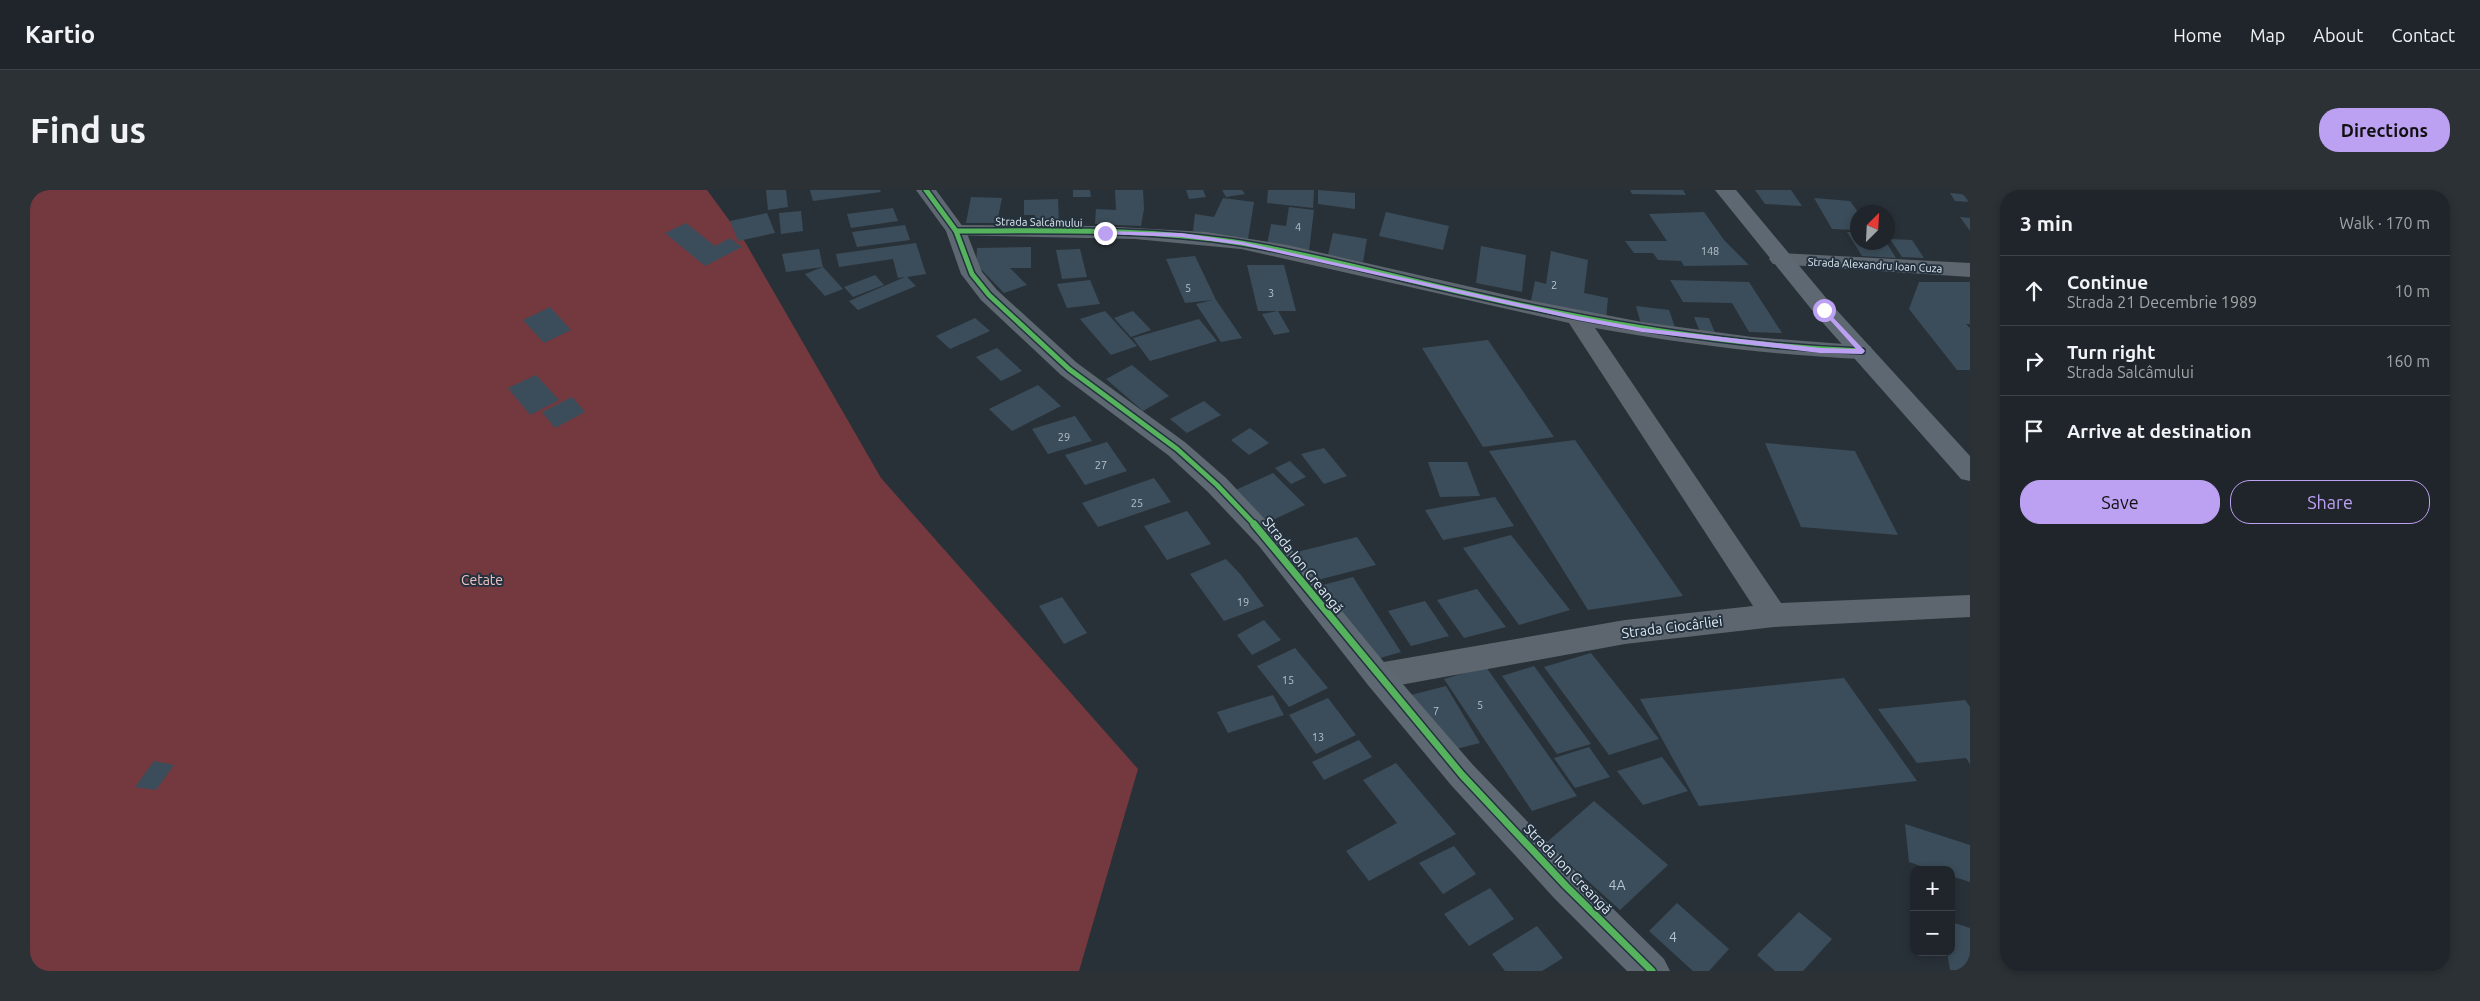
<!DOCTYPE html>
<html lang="en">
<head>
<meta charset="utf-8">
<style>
  body { margin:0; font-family:Ubuntu,sans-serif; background:#2c3136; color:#f1f3f6 }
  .controls { position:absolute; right:15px; bottom:15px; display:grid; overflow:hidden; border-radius:10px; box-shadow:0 2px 8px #0003 }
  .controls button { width:45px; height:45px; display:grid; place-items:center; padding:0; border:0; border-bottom:1px solid #3c4247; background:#1f252a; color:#f1f3f6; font:25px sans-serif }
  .compass { position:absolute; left:1820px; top:15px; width:45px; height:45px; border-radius:50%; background:#1f252a; box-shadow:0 2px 8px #0003; rotate:24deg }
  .stop { position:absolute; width:15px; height:15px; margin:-11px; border:4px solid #bca0f2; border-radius:50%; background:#fff }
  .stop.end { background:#bca0f2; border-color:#fff; box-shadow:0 1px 5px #0008 }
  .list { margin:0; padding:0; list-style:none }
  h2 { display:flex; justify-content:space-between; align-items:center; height:65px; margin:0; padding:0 20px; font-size:21px }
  h2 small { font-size:16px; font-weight:400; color:#a1a5a8 }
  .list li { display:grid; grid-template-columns:32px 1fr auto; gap:15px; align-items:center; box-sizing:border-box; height:70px; padding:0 20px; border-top:1px solid #3c4247 }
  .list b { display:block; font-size:19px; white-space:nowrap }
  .list p { margin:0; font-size:16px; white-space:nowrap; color:#a1a5a8 }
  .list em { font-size:16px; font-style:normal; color:#a1a5a8 }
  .actions { display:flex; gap:10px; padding:15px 20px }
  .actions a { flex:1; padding:11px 0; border:1px solid #bca0f2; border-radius:20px; text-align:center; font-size:18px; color:#bca0f2 }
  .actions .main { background:#bca0f2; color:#111 }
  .icon { flex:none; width:28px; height:28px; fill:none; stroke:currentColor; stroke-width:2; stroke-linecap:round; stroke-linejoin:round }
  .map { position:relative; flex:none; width:1940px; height:781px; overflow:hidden; border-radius:20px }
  header { display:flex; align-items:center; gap:30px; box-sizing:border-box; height:70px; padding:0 25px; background:#1f252a; border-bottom:1px solid #3c4247 }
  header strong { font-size:24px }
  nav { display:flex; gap:28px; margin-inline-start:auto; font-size:18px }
  .intro { display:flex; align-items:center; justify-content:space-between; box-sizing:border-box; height:120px; padding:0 30px }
  h1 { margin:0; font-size:35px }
  .button { padding:12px 22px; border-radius:20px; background:#bca0f2; color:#111; font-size:18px; font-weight:700 }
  main { display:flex; gap:30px; padding:0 30px }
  aside { flex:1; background:#1f252a; border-radius:20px; box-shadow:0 2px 8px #0003 }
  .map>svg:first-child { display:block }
</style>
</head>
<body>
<header>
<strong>Kartio</strong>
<nav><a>Home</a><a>Map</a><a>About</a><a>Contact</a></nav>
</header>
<div class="intro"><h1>Find us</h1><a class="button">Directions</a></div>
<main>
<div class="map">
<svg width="1940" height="781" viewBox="0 0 1940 781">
  <rect width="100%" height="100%" fill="#293138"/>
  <path fill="#73393f" d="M 0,0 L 677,0 L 715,52 L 851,288 L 1108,579 L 1049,781 L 0,781 Z"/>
  <g fill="#3b4d5a">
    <path d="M 736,0 L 756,0 L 758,17 L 738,20 Z"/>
    <path d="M 780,0 L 850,0 L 851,2 L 783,11 Z"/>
    <path d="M 1043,0 L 1060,0 L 1061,7 L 1043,7 Z"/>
    <path d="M 1085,0 L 1113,0 L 1114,19 L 1111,36 L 1065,34 L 1066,19 L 1086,20 Z"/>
    <path d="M 1156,0 L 1173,0 L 1176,7 L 1159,9 Z"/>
    <path d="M 1192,0 L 1212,0 L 1215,4 L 1196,7 Z"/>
    <path d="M 1238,0 L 1284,0 L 1283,18 L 1237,13 Z"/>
    <path d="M 1288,0 L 1325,3 L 1325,19 L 1288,14 Z"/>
    <path d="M 1600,0 L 1653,0 L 1656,5 L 1602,4 Z"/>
    <path d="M 1725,0 L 1761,0 L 1772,16 L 1735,14 Z"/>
    <path d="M 1920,3 L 1940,5 L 1940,12 L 1925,11 Z"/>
    <path d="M 941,7 L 972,8 L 967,33 L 936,33 Z"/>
    <path d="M 1193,8 L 1224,12 L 1218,49 L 1163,41 L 1165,24 L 1184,27 Z"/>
    <path d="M 1784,8 L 1820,11 L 1828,22 L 1828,40 L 1802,39 Z"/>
    <path d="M 1028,9 L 1029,34 L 1005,34 L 1005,25 L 994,25 L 994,10 Z"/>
    <path d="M 1259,17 L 1284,20 L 1279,61 L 1237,55 L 1241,34 L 1256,36 Z"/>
    <path d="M 863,18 L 868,31 L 821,38 L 817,24 Z"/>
    <path d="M 771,21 L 773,41 L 751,44 L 749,23 Z"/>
    <path d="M 1356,22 L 1419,36 L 1413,60 L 1349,46 Z"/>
    <path d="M 1674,22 L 1694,50 L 1719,75 L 1654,76 L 1651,71 L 1628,70 L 1623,63 L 1604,63 L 1595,51 L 1637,51 L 1619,24 Z"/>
    <path d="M 737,23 L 745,43 L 708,51 L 700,31 Z"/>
    <path d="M 1930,27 L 1940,28 L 1940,41 Z"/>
    <path d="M 656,33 L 685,56 L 700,48 L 712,57 L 675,76 L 635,43 Z"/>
    <path d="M 875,35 L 880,50 L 827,57 L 822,42 Z"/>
    <path d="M 1817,42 L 1828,42 L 1828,52 L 1856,52 L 1866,68 L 1832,66 Z"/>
    <path d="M 1303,43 L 1337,49 L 1333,72 L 1298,65 Z"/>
    <path d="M 1860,49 L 1882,50 L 1894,68 L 1872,67 Z"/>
    <path d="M 886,53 L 896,84 L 877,87 L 886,96 L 828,120 L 819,111 L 875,87 L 868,88 L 863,69 L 809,77 L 806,64 Z"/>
    <path d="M 1451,56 L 1496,65 L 1492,102 L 1446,93 Z"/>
    <path d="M 1001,57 L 1001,78 L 980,78 L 997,95 L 974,103 L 946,74 L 947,58 Z"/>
    <path d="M 789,59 L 793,77 L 813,99 L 795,106 L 775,84 L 793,77 L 756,82 L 752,64 Z"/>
    <path d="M 1050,59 L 1057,87 L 1032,89 L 1026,60 Z"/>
    <path d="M 1521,61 L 1558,70 L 1554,103 L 1578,108 L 1576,129 L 1501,111 L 1505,91 L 1516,94 Z"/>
    <path d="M 1165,66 L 1186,110 L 1212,148 L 1191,152 L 1166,114 L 1183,110 L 1155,113 L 1136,69 Z"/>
    <path d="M 1217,75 L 1254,75 L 1266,121 L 1228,121 Z"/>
    <path d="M 845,85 L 854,95 L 823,107 L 814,97 Z"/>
    <path d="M 1060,90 L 1070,114 L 1037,118 L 1027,94 Z"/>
    <path d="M 1640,90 L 1719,92 L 1752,143 L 1719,142 L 1702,113 L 1653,112 Z"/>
    <path d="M 1889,92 L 1940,92 L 1940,134 L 1936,134 L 1940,138 L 1940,180 L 1927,180 L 1879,119 Z"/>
    <path d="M 1606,116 L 1639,120 L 1645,137 L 1611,134 Z"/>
    <path d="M 520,117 L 541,140 L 514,153 L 493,130 Z"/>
    <path d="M 1075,121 L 1107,156 L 1081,165 L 1050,129 Z"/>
    <path d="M 1103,121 L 1121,140 L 1101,147 L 1084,128 Z"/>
    <path d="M 1248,121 L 1260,142 L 1244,145 L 1232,124 Z"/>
    <path d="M 1664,127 L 1679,128 L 1685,143 L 1670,142 Z"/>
    <path d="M 945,128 L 960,141 L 920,159 L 906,146 Z"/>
    <path d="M 1169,129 L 1187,151 L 1120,171 L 1103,148 Z"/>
    <path d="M 1458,150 L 1524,247 L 1453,257 L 1392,158 Z"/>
    <path d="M 967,158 L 992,181 L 971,191 L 946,167 Z"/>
    <path d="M 1102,175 L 1139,206 L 1113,221 L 1076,189 Z"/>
    <path d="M 506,185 L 529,210 L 500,225 L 478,198 Z"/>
    <path d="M 1008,195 L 1031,216 L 982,241 L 959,219 Z"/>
    <path d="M 542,207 L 555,222 L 525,238 L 512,222 Z"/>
    <path d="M 1174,211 L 1191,225 L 1157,243 L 1140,229 Z"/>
    <path d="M 1045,226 L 1062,251 L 1018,264 L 1002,239 Z"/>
    <path d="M 1220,238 L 1239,253 L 1219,265 L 1201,250 Z"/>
    <path d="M 1545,250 L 1653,406 L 1558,420 L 1459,261 Z"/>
    <path d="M 1077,252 L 1097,281 L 1055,295 L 1035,265 Z"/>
    <path d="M 1735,253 L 1825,261 L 1868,345 L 1771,337 Z"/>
    <path d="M 1294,258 L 1317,286 L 1294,294 L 1271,264 Z"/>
    <path d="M 1260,271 L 1276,287 L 1261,294 L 1245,278 Z"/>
    <path d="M 1398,272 L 1437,272 L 1450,306 L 1410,307 Z"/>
    <path d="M 1243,283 L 1275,315 L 1230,336 L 1199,303 Z"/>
    <path d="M 1124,288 L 1141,312 L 1068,337 L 1052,313 Z"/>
    <path d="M 1465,307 L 1484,336 L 1413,350 L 1395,320 Z"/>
    <path d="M 1157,321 L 1181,354 L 1137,370 L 1114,336 Z"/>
    <path d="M 1481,345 L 1540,420 L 1489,435 L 1433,358 Z"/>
    <path d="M 1327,347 L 1346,375 L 1280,392 L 1263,363 Z"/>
    <path d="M 1196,369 L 1211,385 L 1234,416 L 1194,431 L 1160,384 Z"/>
    <path d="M 1323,387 L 1371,462 L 1340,471 L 1293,395 Z"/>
    <path d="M 1447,399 L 1476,437 L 1434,448 L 1407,410 Z"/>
    <path d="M 1032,407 L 1057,443 L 1034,454 L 1009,416 Z"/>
    <path d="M 1395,411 L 1419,446 L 1381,456 L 1358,421 Z"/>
    <path d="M 1234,430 L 1251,450 L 1222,465 L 1207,445 Z"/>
    <path d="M 1265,458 L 1298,498 L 1259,517 L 1227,476 Z"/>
    <path d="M 1561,463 L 1629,549 L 1579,565 L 1514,477 Z"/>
    <path d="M 1504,476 L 1561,554 L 1527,564 L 1472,486 Z"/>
    <path d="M 1456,477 L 1547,606 L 1502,621 L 1414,489 Z"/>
    <path d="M 1814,488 L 1887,591 L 1669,616 L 1610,509 Z"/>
    <path d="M 1416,496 L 1450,553 L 1414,562 L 1381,505 Z"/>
    <path d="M 1243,505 L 1254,525 L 1198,543 L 1187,522 Z"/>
    <path d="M 1298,508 L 1326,545 L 1286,564 L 1259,525 Z"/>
    <path d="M 1935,510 L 1940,517 L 1940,574 L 1936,568 L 1887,573 L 1848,519 Z"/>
    <path d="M 1329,550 L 1342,567 L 1294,590 L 1282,572 Z"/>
    <path d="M 1559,557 L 1580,587 L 1545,598 L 1524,568 Z"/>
    <path d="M 1632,567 L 1658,601 L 1613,615 L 1587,581 Z"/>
    <path d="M 124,571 L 144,575 L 126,600 L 105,597 Z"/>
    <path d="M 1366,573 L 1426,644 L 1339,691 L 1316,661 L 1367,633 L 1333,590 Z"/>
    <path d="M 1564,611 L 1638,675 L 1590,720 L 1516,653 Z"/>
    <path d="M 1875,634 L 1940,655 L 1940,692 L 1921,686 L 1921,680 L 1902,680 L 1879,672 Z"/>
    <path d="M 1424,656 L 1446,684 L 1413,704 L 1389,673 Z"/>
    <path d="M 1460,698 L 1484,729 L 1439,756 L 1414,724 Z"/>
    <path d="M 1647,713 L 1699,759 L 1679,781 L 1663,781 L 1619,741 Z"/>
    <path d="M 1769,722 L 1802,749 L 1773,781 L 1745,781 L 1727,765 Z"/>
    <path d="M 1921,732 L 1940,738 L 1940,781 L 1920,780 L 1917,762 L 1921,762 Z"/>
    <path d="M 1507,736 L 1533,768 L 1512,781 L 1475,781 L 1462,764 Z"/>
  </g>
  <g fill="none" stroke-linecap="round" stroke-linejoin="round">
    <g fill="#5d666e" fill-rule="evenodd">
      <path d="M 926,35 L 1069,36 L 1176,42 L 1257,55 L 1503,111 L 1612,132 L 1722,147 L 1840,156 L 1843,161 L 1840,166 L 1832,169 C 1742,165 1654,154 1565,138 L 1751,413 L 1940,405 L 1940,427 L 1744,437 L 1595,454 L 1348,499 L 1338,495 L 1333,486 L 1338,477 L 1348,473 L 1595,430 L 1723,416 L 1539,133 L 1211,59 L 1105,49 L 919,45 L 916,41 L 919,37 Z"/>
      <path d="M 1750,63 L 1940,73 L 1940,87 L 1743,74 L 1739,69 L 1743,64 Z"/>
    </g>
    <g fill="#5d6872" fill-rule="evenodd">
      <path d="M 886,0 L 906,0 L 936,41 L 952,82 L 967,100 L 1047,173 L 1156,253 L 1196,288 L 1247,342 L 1358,477 L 1443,575 L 1548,684 L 1634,769 L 1640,781 L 1597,781 L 1524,708 L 1421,595 L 1338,495 L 1229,356 L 1178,302 L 1138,265 L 1031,185 L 951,110 L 931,84 L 916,41 Z"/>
      <path d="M 1685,0 L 1706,0 L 1802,115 L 1940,266 L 1940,291 L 1931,289 L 1786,125 Z"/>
    </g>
    <g stroke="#23323e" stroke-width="8">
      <g id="cycleway-far1">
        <path d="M 896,0 L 926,41 L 942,84 L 959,105 L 1039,179 L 1147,259 L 1187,295 L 1225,335"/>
        <path d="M 926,41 C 1021,41 1117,38 1211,53 C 1291,66 1370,89 1449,106 C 1576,135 1702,156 1832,161"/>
      </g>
    </g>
    <g stroke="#23323e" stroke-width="10">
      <path id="cycleway" d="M 1224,334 L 1432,585 L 1536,696 L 1622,781"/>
    </g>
    <use href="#cycleway-far1" stroke="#56b35d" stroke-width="5"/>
    <use href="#cycleway" stroke="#56b35d" stroke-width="7"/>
  </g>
  <path fill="#bca0f2" d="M 1075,41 L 1151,43 L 1213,52 L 1547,126 L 1612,138 L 1790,158 L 1826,159 L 1792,121 L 1794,118 L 1835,161 L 1832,164 L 1790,163 L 1612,142 L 1547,130 L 1213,55 L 1151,47 L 1073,44 Z"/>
  <g text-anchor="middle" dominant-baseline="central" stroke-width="4" stroke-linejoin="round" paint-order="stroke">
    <g font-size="11" fill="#e1eaf2" stroke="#23323e">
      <text transform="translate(1009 32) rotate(1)">Strada Salcâmului</text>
      <text transform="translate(1845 75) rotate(3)">Strada Alexandru Ioan Cuza</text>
    </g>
    <g font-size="11" fill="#b8c3cc">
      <text x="1268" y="37">4</text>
      <text x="1680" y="61">148</text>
      <text x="1524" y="95">2</text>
      <text x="1158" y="98">5</text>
      <text x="1241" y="103">3</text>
      <text x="1034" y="247">29</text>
      <text x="1071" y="275">27</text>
      <text x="1107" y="313">25</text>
      <text x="1213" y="412">19</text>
      <text x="1258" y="490">15</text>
      <text x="1450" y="515">5</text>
      <text x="1406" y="521">7</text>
      <text x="1288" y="547">13</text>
    </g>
    <g font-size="14" fill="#e1eaf2" stroke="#23323e">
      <text transform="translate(1273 375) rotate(51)">Strada Ion Creangă</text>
      <text transform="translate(1642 437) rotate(-7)">Strada Ciocârliei</text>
      <text transform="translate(1538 679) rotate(46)">Strada Ion Creangă</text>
    </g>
    <g font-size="14" fill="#f0c0c1" stroke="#23323e">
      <text x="452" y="390">Cetate</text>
    </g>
    <g font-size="14" fill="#b8c3cc">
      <text x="1587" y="695">4A</text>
      <text x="1643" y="747">4</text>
    </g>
  </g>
</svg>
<div class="controls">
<button>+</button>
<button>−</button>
</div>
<svg class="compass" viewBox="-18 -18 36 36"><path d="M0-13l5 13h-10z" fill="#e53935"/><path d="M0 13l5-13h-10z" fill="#a1a5a8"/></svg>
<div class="stop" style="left:1794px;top:120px"></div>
<div class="stop end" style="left:1075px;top:43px"></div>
</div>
<aside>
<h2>3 min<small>Walk · 170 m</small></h2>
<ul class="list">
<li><svg class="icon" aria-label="ahead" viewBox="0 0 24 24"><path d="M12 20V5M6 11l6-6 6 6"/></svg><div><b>Continue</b><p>Strada 21 Decembrie 1989</p></div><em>10 m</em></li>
<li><svg class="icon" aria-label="right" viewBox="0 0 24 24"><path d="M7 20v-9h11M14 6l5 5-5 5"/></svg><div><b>Turn right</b><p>Strada Salcâmului</p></div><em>160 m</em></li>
<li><svg class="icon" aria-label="arrive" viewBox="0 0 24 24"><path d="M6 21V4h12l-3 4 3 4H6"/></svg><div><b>Arrive at destination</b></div></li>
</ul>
<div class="actions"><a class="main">Save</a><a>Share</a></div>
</aside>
</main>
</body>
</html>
